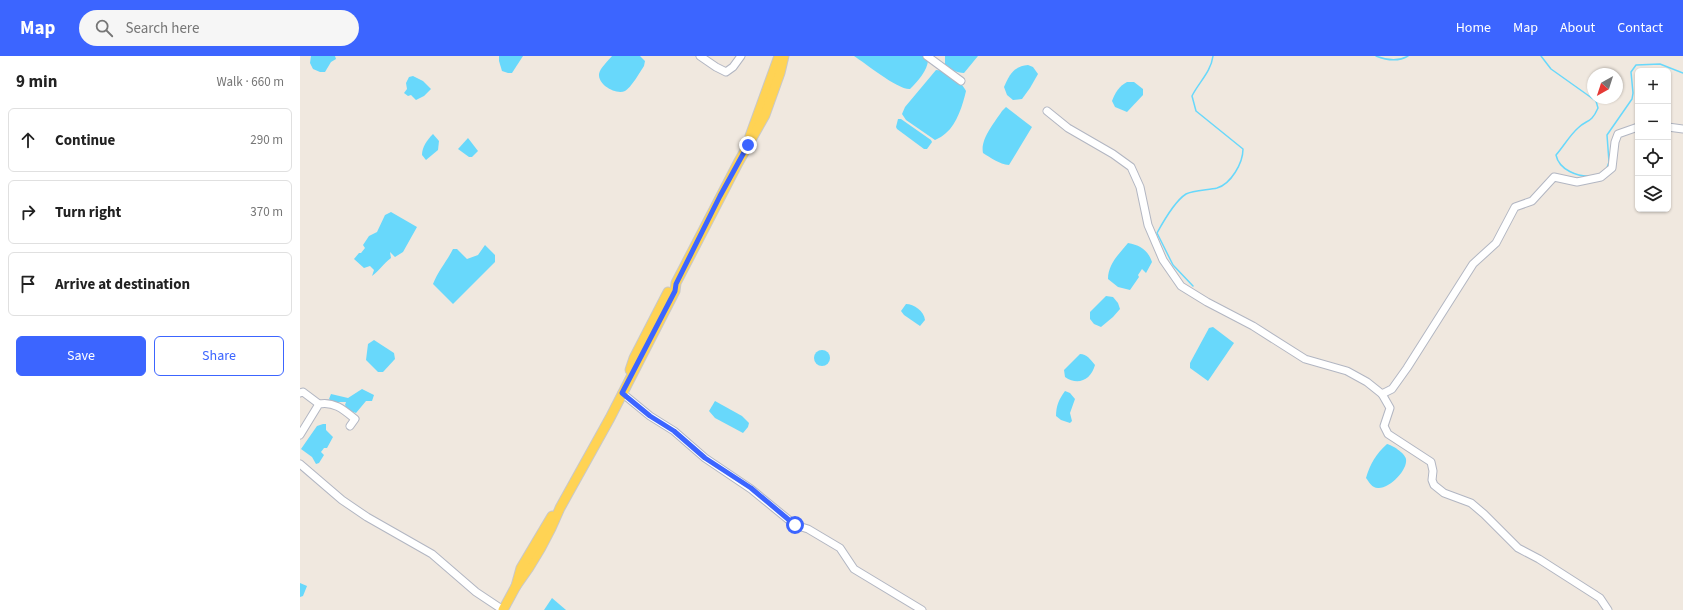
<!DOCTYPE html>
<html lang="en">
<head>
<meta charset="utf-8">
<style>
  body { margin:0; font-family:"Source Sans 3",sans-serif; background:#f6f6f6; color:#222 }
  .controls { position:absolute; right:12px; top:12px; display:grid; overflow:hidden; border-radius:6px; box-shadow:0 1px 3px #0004 }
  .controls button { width:36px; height:36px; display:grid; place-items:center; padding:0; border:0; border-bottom:1px solid #e0e0e0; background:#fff; color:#222; font:20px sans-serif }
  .compass { position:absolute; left:1287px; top:12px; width:36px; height:36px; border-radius:50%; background:#fff; box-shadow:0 1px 3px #0004; rotate:219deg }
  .stop { position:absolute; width:12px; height:12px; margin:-9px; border:3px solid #3c65ff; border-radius:50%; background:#fff }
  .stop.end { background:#3c65ff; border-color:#fff; box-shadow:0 1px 4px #0008 }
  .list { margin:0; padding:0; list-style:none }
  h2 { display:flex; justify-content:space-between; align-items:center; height:52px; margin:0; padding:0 16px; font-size:17px }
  h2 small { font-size:13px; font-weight:400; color:#767676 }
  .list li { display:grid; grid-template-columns:26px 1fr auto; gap:12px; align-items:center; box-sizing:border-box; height:64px; margin:0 8px 8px; padding:0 8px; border:1px solid #e0e0e0; border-radius:6px }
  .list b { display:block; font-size:15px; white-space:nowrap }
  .list em { font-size:13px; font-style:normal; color:#767676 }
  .actions { display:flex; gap:8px; padding:12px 16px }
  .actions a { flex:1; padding:9px 0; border:1px solid #3c65ff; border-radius:6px; text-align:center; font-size:14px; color:#3c65ff }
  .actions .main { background:#3c65ff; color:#fff }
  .icon { flex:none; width:22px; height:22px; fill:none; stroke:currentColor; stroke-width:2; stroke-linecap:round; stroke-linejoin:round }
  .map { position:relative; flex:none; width:1383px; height:554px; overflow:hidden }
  header { display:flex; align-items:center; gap:24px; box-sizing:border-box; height:56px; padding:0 20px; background:#3c65ff; color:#fff }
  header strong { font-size:19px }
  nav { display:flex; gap:22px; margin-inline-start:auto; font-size:14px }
  .search { width:280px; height:36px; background:#f6f6f6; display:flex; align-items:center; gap:10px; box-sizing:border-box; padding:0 14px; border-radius:22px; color:#767676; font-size:15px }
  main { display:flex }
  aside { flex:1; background:#fff }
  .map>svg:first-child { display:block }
</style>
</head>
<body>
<header>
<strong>Map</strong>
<div class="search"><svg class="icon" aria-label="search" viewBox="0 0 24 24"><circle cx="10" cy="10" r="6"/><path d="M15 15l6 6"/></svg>Search here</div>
<nav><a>Home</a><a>Map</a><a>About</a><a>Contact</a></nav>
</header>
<main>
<aside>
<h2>9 min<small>Walk · 660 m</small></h2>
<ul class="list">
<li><svg class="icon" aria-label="ahead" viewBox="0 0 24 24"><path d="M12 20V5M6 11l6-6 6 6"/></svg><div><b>Continue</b></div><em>290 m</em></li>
<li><svg class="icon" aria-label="right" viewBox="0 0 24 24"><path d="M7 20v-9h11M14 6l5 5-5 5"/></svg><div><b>Turn right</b></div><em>370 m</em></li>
<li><svg class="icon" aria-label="arrive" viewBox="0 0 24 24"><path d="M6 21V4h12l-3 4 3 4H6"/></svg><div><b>Arrive at destination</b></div></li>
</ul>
<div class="actions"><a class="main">Save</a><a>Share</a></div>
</aside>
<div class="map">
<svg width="1383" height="554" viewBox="0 0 1383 554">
  <rect width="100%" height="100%" fill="#f0e8df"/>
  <g fill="#68d8fb">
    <path d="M 11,0 L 35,0 L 36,3 L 31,6 L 25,16 L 20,16 L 13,13 L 10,7 Z"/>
    <path d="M 199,0 L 223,0 L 212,17 L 208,17 L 202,15 L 199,5 Z"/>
    <path d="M 312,0 L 340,0 L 345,5 L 344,10 C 340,16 331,32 325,35 C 316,39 298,29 299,18 C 300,12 308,5 312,0 Z"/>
    <path d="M 554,0 L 624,0 L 628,4 C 628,14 617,26 610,33 C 598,34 565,7 554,0 Z"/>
    <path d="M 645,0 L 678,0 L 664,17 C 656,17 651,13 645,8 Z"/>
    <path d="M 728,9 L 733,11 L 738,18 L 730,32 L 722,43 L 713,44 L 707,39 L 704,31 C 709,19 714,10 728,9 Z"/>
    <path d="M 636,14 C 647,14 661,25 666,35 C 663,48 657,68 646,77 C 643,80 639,82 635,84 L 606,64 L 602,58 L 605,51 Z"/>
    <path d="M 113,20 L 123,25 L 131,33 L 124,40 L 116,44 L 111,39 L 108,40 L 104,37 L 107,33 L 106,27 L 109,21 Z"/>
    <path d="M 827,26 L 834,26 L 843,33 L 843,39 L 827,56 L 815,51 L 812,45 C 815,37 819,30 827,26 Z"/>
    <path d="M 706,51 L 732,71 L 709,109 C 699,108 691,102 683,97 C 680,83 695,66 702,55 Z"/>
    <path d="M 598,63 L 601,63 L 631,84 L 632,86 L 627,93 L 624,93 L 597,73 L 596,71 Z"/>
    <path d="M 133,78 L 139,85 L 138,94 L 126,104 L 122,99 C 122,91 127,84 133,78 Z"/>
    <path d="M 168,82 L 178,95 L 172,101 L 169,101 L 158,93 Z"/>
    <path d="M 91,156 L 117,171 L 103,196 L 95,201 L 90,196 L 91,202 C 83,208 80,214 72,220 L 74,214 L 70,210 L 64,212 L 54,203 L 59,197 L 61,197 L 65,192 L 63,189 L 69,180 L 77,176 L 85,159 Z"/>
    <path d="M 828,187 C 840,189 848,194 852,206 L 846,217 L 842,213 L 838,219 L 839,221 L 830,234 L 818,231 L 808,223 C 808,208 819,198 828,187 Z"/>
    <path d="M 185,189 L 195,199 L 195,206 L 153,248 L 133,228 C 138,215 147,205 153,193 L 157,193 L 167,203 L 178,199 Z"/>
    <path d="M 806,240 L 813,241 L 818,247 L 820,253 L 813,261 L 801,271 L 794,268 L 790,263 L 790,256 Z"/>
    <path d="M 606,248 C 614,248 624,255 625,264 L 620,270 L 604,259 L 601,255 Z"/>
    <path d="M 913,271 L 934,287 L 908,325 L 890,312 L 890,307 L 909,272 Z"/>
    <path d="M 74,284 L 94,297 L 95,303 L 83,316 L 78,316 L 66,304 L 68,288 Z"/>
    <circle cx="522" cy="302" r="8"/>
    <path d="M 780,298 C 787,298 790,303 795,309 C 791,324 778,330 765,321 L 764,314 Z"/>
    <path d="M 62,333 L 74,339 L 72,345 L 66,345 L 56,357 L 48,354 L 45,349 L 46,346 L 32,346 L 29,343 L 31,338 L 48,342 Z"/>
    <path d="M 765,335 L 770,337 L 775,343 L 770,357 L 772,365 L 770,367 L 761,364 L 756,360 C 756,350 759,343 765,335 Z"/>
    <path d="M 415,345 L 442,360 L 449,367 L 448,371 L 443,377 L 415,362 L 409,355 Z"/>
    <path d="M 23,368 L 26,368 L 26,374 L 33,381 L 27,392 L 24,392 L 21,396 L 24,399 L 19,407 L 16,408 L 12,401 L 1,393 L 17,370 Z"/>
    <path d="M 1087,388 C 1092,389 1105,397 1106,403 C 1108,414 1089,433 1078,432 C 1072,432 1069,426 1066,422 C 1070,408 1076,398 1087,388 Z"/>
    <path d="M 0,527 L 7,530 L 3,540 L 0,541 Z"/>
    <path d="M 252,542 L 266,554 L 244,554 Z"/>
  </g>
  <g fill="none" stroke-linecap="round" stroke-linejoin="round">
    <g stroke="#68d8fb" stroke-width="1.5">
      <path d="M 1076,0 C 1086,4 1098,6 1108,0"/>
      <path d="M 1241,0 L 1251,13 L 1296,45 L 1298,52 C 1291,68 1287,63 1278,72 C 1270,79 1263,91 1256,99 C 1259,114 1278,121 1291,120"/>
      <path d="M 1307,112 L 1309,106 L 1307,79 L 1332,43 L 1333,37 L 1331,16 L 1336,9 L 1360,8 L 1383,17"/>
      <path d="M 893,230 L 873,209 L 857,177 C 863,166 875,145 886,138 C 893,134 909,134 917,132 C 931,128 943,107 943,93 L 896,55 L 892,40 C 899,26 911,16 913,0"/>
    </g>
    <g stroke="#b2b6c2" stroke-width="9">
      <g id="minor">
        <path d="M 400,0 L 416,11 L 426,16 L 433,11 L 441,0"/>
        <path d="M 627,0 L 661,25"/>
        <path d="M 747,55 L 768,72 L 813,98 L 831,111 L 840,131 L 848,169 L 863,204 L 881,230 L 907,246 L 953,270 L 1005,303 L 1047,315 L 1067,326 L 1082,338 L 1092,333 L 1107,312 L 1173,208 L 1196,187 L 1215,151 L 1232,145 L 1254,121 L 1277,126 L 1301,121 L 1312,112 L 1315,86 L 1318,78 L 1338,71"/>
        <path d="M 1368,71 L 1383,73"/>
        <path d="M 0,337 L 3,336 L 19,348"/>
        <path d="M 322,337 L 350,360 L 374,375 L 405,402 L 451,433 L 495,469 L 508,473 L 540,492 L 554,513 L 622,554"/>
        <path d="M 1082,338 L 1090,352 L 1084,370 L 1088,378 L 1131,406 L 1133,415 L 1132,424 L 1134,429 L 1144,437 L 1171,447 L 1184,458 L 1218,492 L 1239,503 L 1300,542 L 1308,554"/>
        <path d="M 0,379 L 19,348 C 34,345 44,354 55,363 L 50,370"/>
        <path d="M 0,408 L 42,444 L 67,461 L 132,498 L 176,536 L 203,554"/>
      </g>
    </g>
    <g stroke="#c8c8c8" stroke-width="11">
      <g id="major">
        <path d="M 450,80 L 479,0"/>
        <path d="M 330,314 L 334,302 L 368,236"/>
        <path d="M 216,530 C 234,506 249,479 260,452 L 310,362 L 375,235 L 376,227 L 438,107 L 465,59 L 480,17 L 484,0"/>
        <path d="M 203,554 L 216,530 L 221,512 L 252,460"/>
      </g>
    </g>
    <use href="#minor" stroke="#fff" stroke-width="7"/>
    <use href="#major" stroke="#ffd354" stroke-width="9"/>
  </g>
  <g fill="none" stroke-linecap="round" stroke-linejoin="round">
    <path stroke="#3c65ff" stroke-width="5" d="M 448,89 L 420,140 L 376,228 L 375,235 L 322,337 L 350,360 L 374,375 L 405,402 L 451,432 L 495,469"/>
  </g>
</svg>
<div class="controls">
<button>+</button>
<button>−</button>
<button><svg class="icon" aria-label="locate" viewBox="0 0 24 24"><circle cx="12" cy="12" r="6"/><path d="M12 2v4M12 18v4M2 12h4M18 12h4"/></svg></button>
<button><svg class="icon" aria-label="layers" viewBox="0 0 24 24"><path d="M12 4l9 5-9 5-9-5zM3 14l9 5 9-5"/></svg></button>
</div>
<svg class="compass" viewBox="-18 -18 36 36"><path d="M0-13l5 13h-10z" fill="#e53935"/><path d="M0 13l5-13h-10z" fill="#767676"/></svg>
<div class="stop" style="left:495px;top:469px"></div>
<div class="stop end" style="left:448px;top:89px"></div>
</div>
</main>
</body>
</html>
